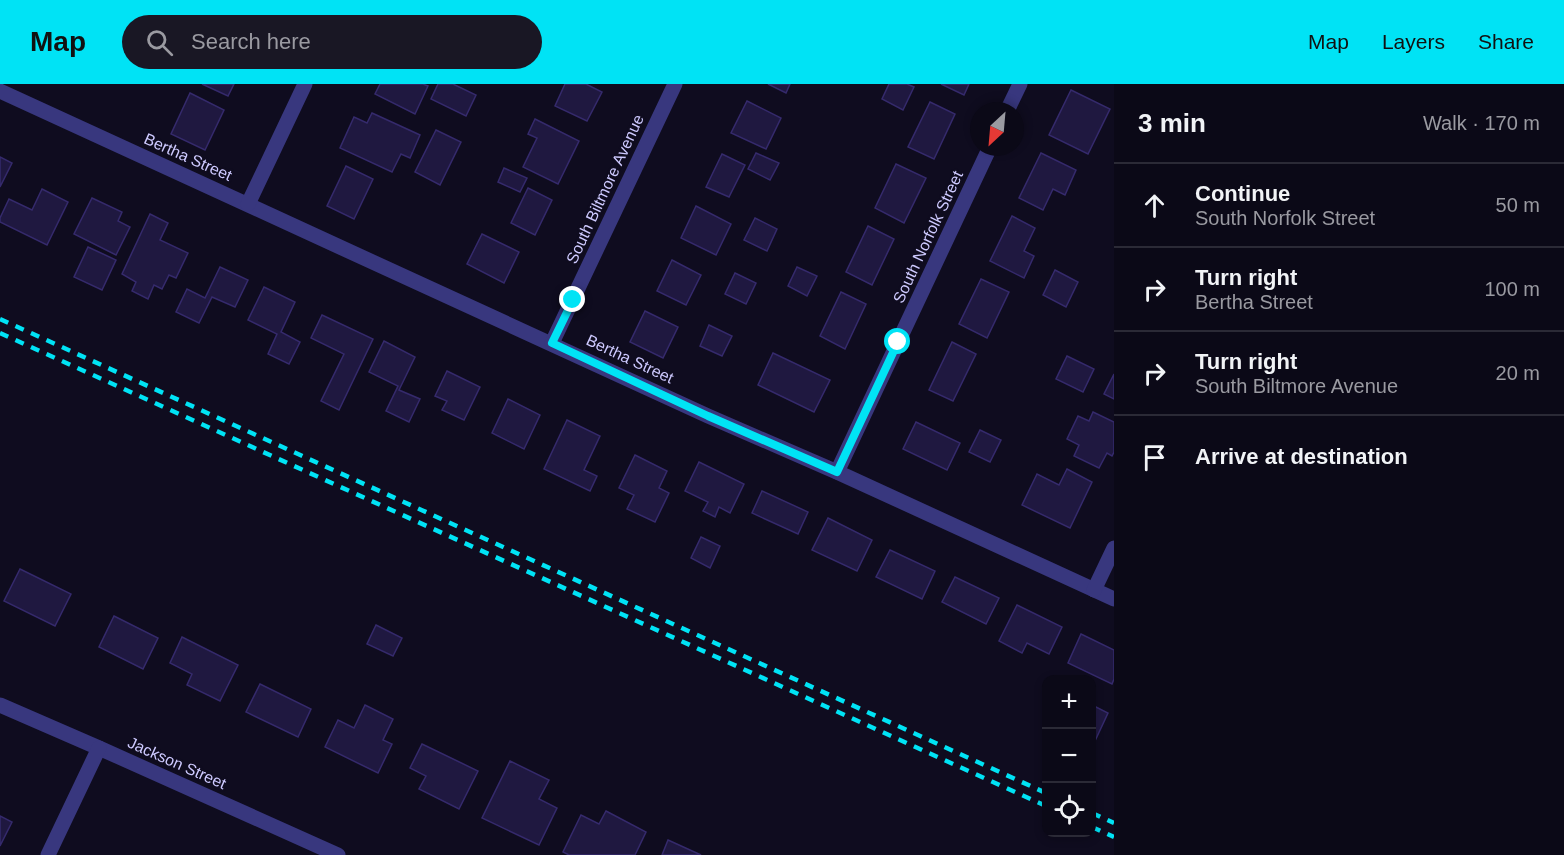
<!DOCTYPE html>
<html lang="en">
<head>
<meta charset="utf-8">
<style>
  body { margin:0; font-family:Arial,sans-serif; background:#191724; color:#f1f3f6 }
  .controls { position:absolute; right:18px; bottom:18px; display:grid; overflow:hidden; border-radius:12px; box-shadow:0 3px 9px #0003 }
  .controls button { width:54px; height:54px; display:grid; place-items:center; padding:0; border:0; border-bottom:2px solid #2b2a36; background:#0b0917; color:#f1f3f6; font:30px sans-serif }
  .compass { position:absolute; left:970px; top:18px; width:54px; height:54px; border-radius:50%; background:#0b0917; box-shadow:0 3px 9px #0003; rotate:206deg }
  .stop { position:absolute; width:18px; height:18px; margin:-14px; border:4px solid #00e3f5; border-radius:50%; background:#fff }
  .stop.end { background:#00e3f5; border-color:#fff; box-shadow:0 2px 6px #0008 }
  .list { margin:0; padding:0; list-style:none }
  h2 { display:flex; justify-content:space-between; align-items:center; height:78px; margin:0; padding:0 24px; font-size:26px }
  h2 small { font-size:20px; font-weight:400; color:#9a9aa1 }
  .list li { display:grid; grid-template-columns:39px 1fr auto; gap:18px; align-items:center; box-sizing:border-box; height:84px; padding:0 24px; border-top:2px solid #2b2a36 }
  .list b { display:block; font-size:22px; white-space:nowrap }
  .list p { margin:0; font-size:20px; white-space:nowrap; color:#9a9aa1 }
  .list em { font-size:20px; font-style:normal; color:#9a9aa1 }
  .icon { flex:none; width:33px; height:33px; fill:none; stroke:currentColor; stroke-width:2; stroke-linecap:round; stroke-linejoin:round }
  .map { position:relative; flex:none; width:1114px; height:771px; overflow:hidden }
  header { display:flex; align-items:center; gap:36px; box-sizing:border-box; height:84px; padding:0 30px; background:#00e3f5; color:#111 }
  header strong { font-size:28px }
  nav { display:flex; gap:33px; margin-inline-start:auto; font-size:21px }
  .search { width:420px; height:54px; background:#191724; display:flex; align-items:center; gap:15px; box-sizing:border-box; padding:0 21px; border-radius:33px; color:#9a9aa1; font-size:22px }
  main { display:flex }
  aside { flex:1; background:#0b0917 }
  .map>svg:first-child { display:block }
</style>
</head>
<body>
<header>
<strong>Map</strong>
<div class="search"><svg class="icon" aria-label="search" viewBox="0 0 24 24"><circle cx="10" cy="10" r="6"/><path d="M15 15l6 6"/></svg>Search here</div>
<nav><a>Map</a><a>Layers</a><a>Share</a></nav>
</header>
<main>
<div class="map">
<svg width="1114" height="771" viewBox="0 0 1114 771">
  <rect width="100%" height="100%" fill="#0f0c1f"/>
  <g fill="#1f1840" stroke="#352a6c" stroke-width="1.5">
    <path d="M 202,0 L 234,0 L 228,12 Z"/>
    <path d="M 380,0 L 423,0 L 428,2 L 415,30 L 375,10 Z"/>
    <path d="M 438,0 L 453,0 L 476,11 L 466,32 L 431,15 Z"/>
    <path d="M 565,0 L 586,0 L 602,8 L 587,37 L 555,22 Z"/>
    <path d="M 768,0 L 790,0 L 786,9 Z"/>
    <path d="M 889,0 L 907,0 L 914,3 L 903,26 L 882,15 Z"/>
    <path d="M 941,0 L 969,0 L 964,11 Z"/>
    <path d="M 1071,6 L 1110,25 L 1088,70 L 1049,51 Z"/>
    <path d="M 190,9 L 224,26 L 205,66 L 171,50 Z"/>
    <path d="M 747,17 L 781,34 L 766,65 L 731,49 Z"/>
    <path d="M 930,18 L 955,30 L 934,75 L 908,63 Z"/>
    <path d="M 372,29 L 420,51 L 410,74 L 401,70 L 392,88 L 340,64 L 354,33 L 367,39 Z"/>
    <path d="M 535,35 L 579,57 L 558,100 L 523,83 L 537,54 L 528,50 Z"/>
    <path d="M 436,46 L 461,58 L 440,101 L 415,88 Z"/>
    <path d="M 756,69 L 779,79 L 770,96 L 748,85 Z"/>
    <path d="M 1041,69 L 1076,86 L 1065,111 L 1053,105 L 1043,126 L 1019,114 Z"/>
    <path d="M 722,70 L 745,81 L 729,113 L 706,103 Z"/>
    <path d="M 0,73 L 12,79 L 0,103 Z"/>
    <path d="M 896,80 L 926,94 L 904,139 L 875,124 Z"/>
    <path d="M 346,82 L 373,95 L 354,135 L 327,122 Z"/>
    <path d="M 504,84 L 527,94 L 520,108 L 498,98 Z"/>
    <path d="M 528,104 L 552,116 L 535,151 L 511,139 Z"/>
    <path d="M 42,105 L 68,118 L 47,161 L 0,138 L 0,134 L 9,115 L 32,126 Z"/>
    <path d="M 92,114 L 122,128 L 118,137 L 130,143 L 116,171 L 74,150 Z"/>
    <path d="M 696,122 L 731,140 L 716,171 L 681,154 Z"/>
    <path d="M 150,130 L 168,139 L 160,156 L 188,169 L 176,194 L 169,191 L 162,205 L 154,201 L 148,215 L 132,207 L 136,198 L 122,190 Z"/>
    <path d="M 1012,132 L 1035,144 L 1024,167 L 1034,172 L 1024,194 L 990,177 Z"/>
    <path d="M 755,134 L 777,145 L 767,167 L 744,156 Z"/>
    <path d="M 868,142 L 894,155 L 872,201 L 846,188 Z"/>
    <path d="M 482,150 L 519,168 L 504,199 L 467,180 Z"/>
    <path d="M 88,163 L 116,176 L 102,206 L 74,193 Z"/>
    <path d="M 672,176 L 701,191 L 686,221 L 657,207 Z"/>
    <path d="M 220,183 L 248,196 L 235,223 L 212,213 L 199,239 L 176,228 L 187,205 L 205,214 Z"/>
    <path d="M 797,183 L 817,192 L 807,212 L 788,202 Z"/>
    <path d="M 1055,186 L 1078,198 L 1066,223 L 1043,211 Z"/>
    <path d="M 735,189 L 756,199 L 746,220 L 725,210 Z"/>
    <path d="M 981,195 L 1009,208 L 987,254 L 959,240 Z"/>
    <path d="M 264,203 L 295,218 L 281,248 L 300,258 L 289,280 L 268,270 L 277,250 L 248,236 Z"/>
    <path d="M 841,208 L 866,220 L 845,265 L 820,252 Z"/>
    <path d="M 645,227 L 678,243 L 663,274 L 630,258 Z"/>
    <path d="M 322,231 L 373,255 L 339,326 L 321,317 L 344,270 L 311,254 Z"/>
    <path d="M 709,241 L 732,252 L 722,272 L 700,262 Z"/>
    <path d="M 384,257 L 415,273 L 399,306 L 420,315 L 409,338 L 386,327 L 398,302 L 369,288 Z"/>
    <path d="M 952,258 L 976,270 L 953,317 L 929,306 Z"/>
    <path d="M 773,269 L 830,296 L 814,328 L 758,301 Z"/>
    <path d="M 1067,272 L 1094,285 L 1083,308 L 1056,295 Z"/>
    <path d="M 447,287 L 480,303 L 464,336 L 442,326 L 447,317 L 435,312 Z"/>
    <path d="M 1114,290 L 1114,315 L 1104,310 Z"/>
    <path d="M 508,315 L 540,331 L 524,365 L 492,349 Z"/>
    <path d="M 1093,328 L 1114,338 L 1114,368 L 1112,372 L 1107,369 L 1099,384 L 1074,372 L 1079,361 L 1067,355 L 1078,332 L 1089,337 Z"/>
    <path d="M 567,336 L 600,352 L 584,386 L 597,392 L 590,407 L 544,385 Z"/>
    <path d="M 916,338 L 960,359 L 947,386 L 903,365 Z"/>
    <path d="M 980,346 L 1001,356 L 990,378 L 969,368 Z"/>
    <path d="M 635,371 L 667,387 L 659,404 L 669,409 L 655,438 L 627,425 L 634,411 L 619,404 Z"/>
    <path d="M 699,378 L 744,400 L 730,429 L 719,423 L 715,433 L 703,427 L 708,418 L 685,407 Z"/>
    <path d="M 1067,385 L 1092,398 L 1070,444 L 1022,421 L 1037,390 L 1059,401 Z"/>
    <path d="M 762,407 L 808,428 L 798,450 L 752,429 Z"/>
    <path d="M 828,434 L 872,456 L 857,487 L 812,466 Z"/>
    <path d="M 701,453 L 720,462 L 710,484 L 691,474 Z"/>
    <path d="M 890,466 L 935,487 L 922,515 L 876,493 Z"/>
    <path d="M 20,485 L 71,510 L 55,542 L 4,517 Z"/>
    <path d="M 955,493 L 999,514 L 986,540 L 942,518 Z"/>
    <path d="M 1017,521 L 1062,543 L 1049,570 L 1027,559 L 1022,569 L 999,557 Z"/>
    <path d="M 114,532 L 158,554 L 143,585 L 99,563 Z"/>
    <path d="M 376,541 L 402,554 L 393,572 L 367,560 Z"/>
    <path d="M 1081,550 L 1114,566 L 1114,595 L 1112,600 L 1068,579 Z"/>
    <path d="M 182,553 L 238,581 L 220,617 L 187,601 L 192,590 L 170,579 Z"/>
    <path d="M 260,600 L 311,625 L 298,653 L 246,628 Z"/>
    <path d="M 365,621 L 393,635 L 383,656 L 392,660 L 378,689 L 325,663 L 338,636 L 354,644 Z"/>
    <path d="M 1092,621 L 1108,629 L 1095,657 L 1092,655 Z"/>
    <path d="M 422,660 L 478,687 L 459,725 L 419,705 L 426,692 L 410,684 Z"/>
    <path d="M 510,677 L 549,696 L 539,715 L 557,724 L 539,761 L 482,734 Z"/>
    <path d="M 606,727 L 646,748 L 635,771 L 569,771 L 563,768 L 581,731 L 599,740 Z"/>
    <path d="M 0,732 L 12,738 L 0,762 Z"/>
    <path d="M 668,756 L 701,771 L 662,771 Z"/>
  </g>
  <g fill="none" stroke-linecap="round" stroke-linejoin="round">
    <g stroke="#38377e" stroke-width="15">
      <path d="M 0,7 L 708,332 L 837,388 L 1114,515"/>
      <path d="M 1007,27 L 1020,0"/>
      <path d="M 248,120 L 305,0"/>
      <path d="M 552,259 L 675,0"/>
      <path d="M 837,388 L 990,63"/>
      <path d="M 1094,506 L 1114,464"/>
      <path d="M 0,621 L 99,664 L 338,771"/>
      <path d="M 48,771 L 99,664"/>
    </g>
    <g stroke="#00e3f5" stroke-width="4.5" stroke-dasharray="9 8" stroke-linecap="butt">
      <path d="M 0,235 L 1046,709"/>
      <path d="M 0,249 L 1046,722"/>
      <path d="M 1092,729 L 1114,739"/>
      <path d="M 1092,743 L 1114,753"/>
    </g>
  </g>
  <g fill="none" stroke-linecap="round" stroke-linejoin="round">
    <path stroke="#00e3f5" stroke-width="8" d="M 573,216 L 552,259 L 708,332 L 837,388 L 898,258"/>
  </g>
  <g text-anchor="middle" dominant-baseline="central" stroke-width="4.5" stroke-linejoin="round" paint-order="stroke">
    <g font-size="16" fill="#cecaff" stroke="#0f0c1f">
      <text transform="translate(188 73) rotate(24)">Bertha Street</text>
      <text transform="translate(605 105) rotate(-65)">South Biltmore Avenue</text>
      <text transform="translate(928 153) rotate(-65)">South Norfolk Street</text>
      <text transform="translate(630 275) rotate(25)">Bertha Street</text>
      <text transform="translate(177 679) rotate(24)">Jackson Street</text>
    </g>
  </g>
</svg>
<div class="controls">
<button>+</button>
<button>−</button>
<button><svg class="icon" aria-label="locate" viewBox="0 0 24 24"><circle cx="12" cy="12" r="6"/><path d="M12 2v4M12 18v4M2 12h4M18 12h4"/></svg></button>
</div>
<svg class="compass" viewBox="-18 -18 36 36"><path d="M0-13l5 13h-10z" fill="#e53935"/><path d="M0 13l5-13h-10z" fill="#9a9aa1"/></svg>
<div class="stop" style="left:898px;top:258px"></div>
<div class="stop end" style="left:573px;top:216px"></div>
</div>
<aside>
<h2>3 min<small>Walk · 170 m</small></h2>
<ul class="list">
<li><svg class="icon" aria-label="ahead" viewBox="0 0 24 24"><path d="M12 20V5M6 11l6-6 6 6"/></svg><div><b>Continue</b><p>South Norfolk Street</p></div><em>50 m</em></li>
<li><svg class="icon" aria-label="right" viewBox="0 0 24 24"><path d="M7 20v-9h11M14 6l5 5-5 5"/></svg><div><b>Turn right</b><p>Bertha Street</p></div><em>100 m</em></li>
<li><svg class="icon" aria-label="right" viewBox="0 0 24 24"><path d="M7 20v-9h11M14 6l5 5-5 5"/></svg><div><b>Turn right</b><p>South Biltmore Avenue</p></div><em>20 m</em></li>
<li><svg class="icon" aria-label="arrive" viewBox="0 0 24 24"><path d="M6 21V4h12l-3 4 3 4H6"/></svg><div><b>Arrive at destination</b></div></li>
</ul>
</aside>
</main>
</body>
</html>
